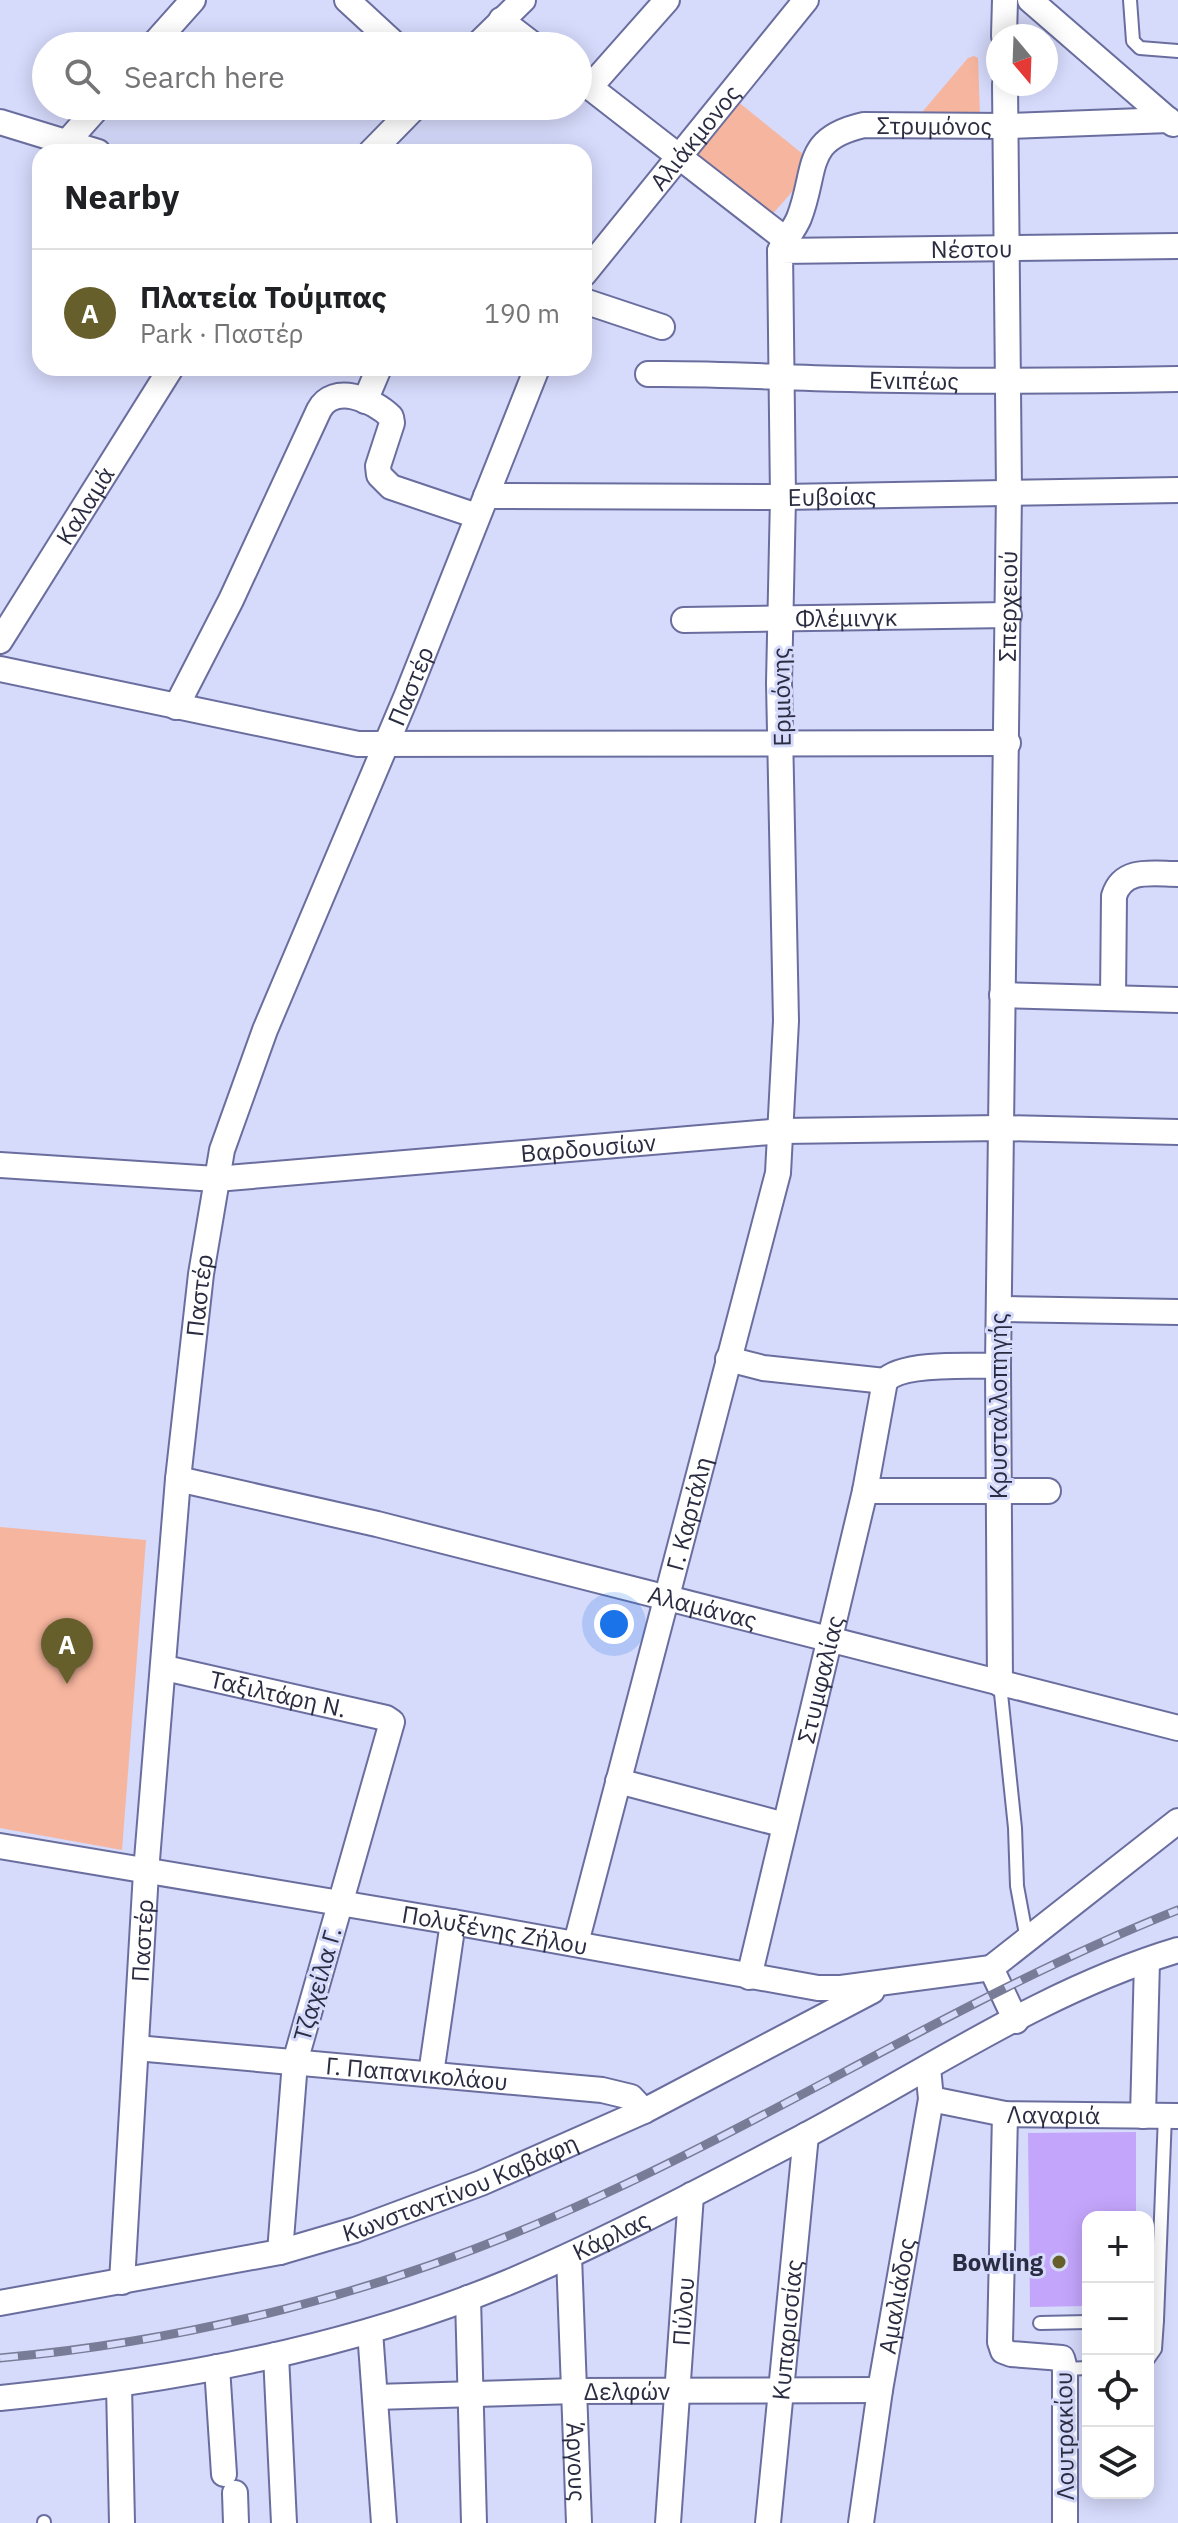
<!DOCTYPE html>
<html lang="en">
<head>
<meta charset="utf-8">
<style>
  body { margin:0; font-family:"IBM Plex Sans",sans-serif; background:#f6f6f6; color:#202124 }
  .controls { position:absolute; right:24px; bottom:24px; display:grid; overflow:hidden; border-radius:16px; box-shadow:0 4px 20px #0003 }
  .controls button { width:72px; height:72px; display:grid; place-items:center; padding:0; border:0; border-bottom:2px solid #e0e0e0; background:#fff; color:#202124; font:40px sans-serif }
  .compass { position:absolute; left:986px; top:24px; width:72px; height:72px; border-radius:50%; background:#fff; box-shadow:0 4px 20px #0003; rotate:161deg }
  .you { position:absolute; left:614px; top:1624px; width:28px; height:28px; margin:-20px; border:6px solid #fff; border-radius:50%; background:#1a73e8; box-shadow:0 0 0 12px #1a73e833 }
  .badge { display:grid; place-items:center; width:52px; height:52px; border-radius:50%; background:#665e2b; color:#fff; font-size:26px; font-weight:700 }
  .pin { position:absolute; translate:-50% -66px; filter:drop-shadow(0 2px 4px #0008) }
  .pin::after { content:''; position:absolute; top:42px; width:28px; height:24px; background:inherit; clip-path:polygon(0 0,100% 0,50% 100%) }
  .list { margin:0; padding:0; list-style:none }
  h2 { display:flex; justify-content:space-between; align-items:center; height:104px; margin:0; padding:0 32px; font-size:34px }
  h2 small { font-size:26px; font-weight:400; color:#757577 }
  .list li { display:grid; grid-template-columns:52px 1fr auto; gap:24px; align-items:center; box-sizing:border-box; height:128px; padding:0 32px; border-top:2px solid #e0e0e0 }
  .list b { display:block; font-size:30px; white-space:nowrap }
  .list p { margin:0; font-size:26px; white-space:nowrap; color:#757577 }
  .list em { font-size:26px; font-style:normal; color:#757577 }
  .icon { flex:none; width:44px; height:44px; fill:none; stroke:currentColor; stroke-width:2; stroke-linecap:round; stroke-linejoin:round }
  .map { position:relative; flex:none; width:1178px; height:2523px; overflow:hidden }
  .search { position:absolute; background:#fff; box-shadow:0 4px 20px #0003; left:32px; top:32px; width:560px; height:88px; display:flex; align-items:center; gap:20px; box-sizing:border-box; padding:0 28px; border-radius:44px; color:#757577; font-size:30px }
  .panel { position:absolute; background:#fff; box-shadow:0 4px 20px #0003; left:32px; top:144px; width:560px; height:232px; border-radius:24px }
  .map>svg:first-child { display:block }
</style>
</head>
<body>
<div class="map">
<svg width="1178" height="2523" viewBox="0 0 1178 2523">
  <rect width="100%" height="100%" fill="#d6dafb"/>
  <g fill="#f6b59e">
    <path d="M 974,56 L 978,58 L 980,116 L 918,117 L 968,58 Z"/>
    <path d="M 737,101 L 809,159 L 799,184 L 769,218 L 691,155 Z"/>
    <path d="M 0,1527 L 146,1540 L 122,1850 L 0,1828 Z"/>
  </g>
  <path fill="#c4a5fc" d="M 1136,2132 L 1136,2217 L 1088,2217 L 1088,2306 L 1030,2307 L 1028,2133 Z"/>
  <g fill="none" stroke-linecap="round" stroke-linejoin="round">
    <g stroke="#6a6e9e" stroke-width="16">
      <g id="lane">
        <path d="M 1130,0 L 1133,41 L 1140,48 L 1178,51"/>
        <path d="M 1000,1684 L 1015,1828 L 1017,1886 L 1027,1940"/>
        <path d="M 1148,2321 L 1157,2320 L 1165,2115"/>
        <path d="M 1040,2323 L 1088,2322"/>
        <path d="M 1148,2359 L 1155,2349 L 1157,2320"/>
        <path d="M 1065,2369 L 1088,2368"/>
        <path d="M 44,2522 L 44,2523"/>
      </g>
    </g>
    <g stroke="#6a6e9e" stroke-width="28">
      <g id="street">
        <path d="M 347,0 L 397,46"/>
        <path d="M 1030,0 L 1173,124"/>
        <path d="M 501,20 L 535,46"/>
        <path d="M 1004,36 L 1005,0"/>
        <path d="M 152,46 L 193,0"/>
        <path d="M 476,46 L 523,0"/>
        <path d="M 578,78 L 785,239"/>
        <path d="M 590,87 L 667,0"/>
        <path d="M 0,122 L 98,152"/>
        <path d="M 66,143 L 99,106"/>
        <path d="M 371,152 L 416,106"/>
        <path id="s1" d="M 780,251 C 785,239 794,230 799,218 C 818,169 802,139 864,125 L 1007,126 L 1169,120"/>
        <path id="s2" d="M 584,274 L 806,0"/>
        <path d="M 584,301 L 662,327"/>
        <path id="s3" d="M 648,374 C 716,373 782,378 849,379 C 959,382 1068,381 1178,379"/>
        <path d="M 365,401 L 379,368"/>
        <path id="s4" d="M 486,496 L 783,497 L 1178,490"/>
        <path id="s5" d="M 684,620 L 1009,615"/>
        <path id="s6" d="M 0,641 L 171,368"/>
        <path d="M 0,669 L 358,744 L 1008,743"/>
        <path d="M 176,707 L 231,600 L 319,410 C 333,383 373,399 391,417 L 392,423 L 378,466 L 379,475 L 391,487 L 477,516"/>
        <path d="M 1002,995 L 1178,1000"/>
        <path d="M 1113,998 L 1114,896 C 1123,867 1153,874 1178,874"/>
        <path id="s7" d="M 0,1165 L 216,1179 L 782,1131 L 1000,1128 L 1178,1132"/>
        <path d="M 999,1309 L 1178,1312"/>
        <path d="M 728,1359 L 763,1368 L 885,1381"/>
        <path d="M 885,1381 C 901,1362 972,1366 998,1366"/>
        <path id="s8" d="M 178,1479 L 377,1524 L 1178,1728"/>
        <path d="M 865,1491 L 1048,1491"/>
        <path id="s9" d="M 165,1668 L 386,1718 L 392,1722 L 295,2062 L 280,2252"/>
        <path id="s10" d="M 1000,1684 L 998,1366 L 1009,491 L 1005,84"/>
        <path d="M 618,1781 L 785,1825"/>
        <path id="s11" d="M 0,1846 L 453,1922 L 818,1988 L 841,1988 L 991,1968"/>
        <path id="s12" d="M 576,1943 L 778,1173 L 786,1021 L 779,683 L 783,497 L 780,251 L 1178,246"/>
        <path id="s13" d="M 749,1977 L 865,1491 L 885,1381"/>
        <path d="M 1016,2021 L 991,1968 L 1178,1821"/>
        <path id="s14" d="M 136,2048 L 602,2090 L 631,2097 L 644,2111"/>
        <path d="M 431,2074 L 453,1922"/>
        <path id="s15" d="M 931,2099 L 1005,2114 L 1178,2116"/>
        <path d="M 1005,2114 L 1000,2342 L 1003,2351 L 1011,2354 L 1062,2358 L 1065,2369 L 1065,2523"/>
        <path d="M 1143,2116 L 1147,1961"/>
        <path id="s16" d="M 569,2256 L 579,2523"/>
        <path id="s17" d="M 122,2282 L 146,1872 L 178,1479 L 201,1274 L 222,1150 L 265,1030 L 407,695 L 537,368"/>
        <path d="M 468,2298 L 474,2523"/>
        <path id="s18" d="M 0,2303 L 280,2252 L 355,2230 L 481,2183 L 644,2111 L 872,1991"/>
        <path d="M 370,2331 L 384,2523"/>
        <path d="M 276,2355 L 284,2523"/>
        <path d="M 217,2367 L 224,2474"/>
        <path d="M 119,2385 L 122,2523"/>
        <path id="s19" d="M 375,2397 L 576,2391 L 880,2390"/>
        <path id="s20" d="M 0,2398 C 173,2381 348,2349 509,2282 C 609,2240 705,2188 801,2138 C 924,2073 1044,1990 1178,1950"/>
        <path d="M 235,2493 L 236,2523"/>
        <path id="s21" d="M 668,2523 L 691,2195"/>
        <path id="s22" d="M 768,2523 L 806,2135"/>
        <path id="s23" d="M 861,2523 L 880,2390 L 931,2099 L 928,2068"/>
      </g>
    </g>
    <use href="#lane" stroke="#fff" stroke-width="12"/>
    <use href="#street" stroke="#fff" stroke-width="24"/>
    <g stroke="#797c96" stroke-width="9">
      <path id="rail" d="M 0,2358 C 192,2341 383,2292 560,2214 C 771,2122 964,1995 1178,1910"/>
    </g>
    <use href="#rail" stroke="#d6dafb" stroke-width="6" stroke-dasharray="18" stroke-linecap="butt"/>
  </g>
  <circle fill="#665e2b" stroke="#d6dafb" stroke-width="3" cx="1059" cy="2262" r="8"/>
  <g text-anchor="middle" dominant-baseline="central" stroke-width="6" stroke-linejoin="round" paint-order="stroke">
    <g font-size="24" fill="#2a2c41" stroke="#d6dafb">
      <text stroke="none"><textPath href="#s1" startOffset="232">Στρυμόνος</textPath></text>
      <text stroke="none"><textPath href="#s2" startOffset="176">Αλιάκμονος</textPath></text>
      <text stroke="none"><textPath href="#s12" startOffset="1910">Νέστου</textPath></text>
      <text stroke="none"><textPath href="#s3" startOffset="266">Ενιπέως</textPath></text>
      <text stroke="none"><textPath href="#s4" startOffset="346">Ευβοίας</textPath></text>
      <text stroke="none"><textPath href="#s6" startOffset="160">Καλαμά</textPath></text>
      <text stroke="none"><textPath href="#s10" startOffset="1078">Σπερχειού</textPath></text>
      <text stroke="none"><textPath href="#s5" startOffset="162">Φλέμινγκ</textPath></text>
      <text stroke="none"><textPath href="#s17" startOffset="1638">Παστέρ</textPath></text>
      <text transform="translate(781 697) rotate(-91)">Ερμιόνης</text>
      <text stroke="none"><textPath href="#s7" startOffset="590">Βαρδουσίων</textPath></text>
      <text stroke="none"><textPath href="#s17" startOffset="990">Παστέρ</textPath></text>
      <text transform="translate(998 1406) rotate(-90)">Κρυσταλλοπηγής</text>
      <text stroke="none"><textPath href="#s12" startOffset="444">Γ. Καρτάλη</textPath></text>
      <text stroke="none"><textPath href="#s8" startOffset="540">Αλαμάνας</textPath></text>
      <text stroke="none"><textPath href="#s13" startOffset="306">Στυμφαλίας</textPath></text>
      <text stroke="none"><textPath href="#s9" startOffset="116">Ταξιλτάρη Ν.</textPath></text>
      <text stroke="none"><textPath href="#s11" startOffset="502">Πολυξένης Ζήλου</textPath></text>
      <text stroke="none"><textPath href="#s17" startOffset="342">Παστέρ</textPath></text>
      <text transform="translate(317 1984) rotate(-74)">Τζαχείλα Γ.</text>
      <text stroke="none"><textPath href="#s14" startOffset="282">Γ. Παπανικολάου</textPath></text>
      <text stroke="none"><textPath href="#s15" startOffset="124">Λαγαριά</textPath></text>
      <text stroke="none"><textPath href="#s18" startOffset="476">Κωνσταντίνου Καβάφη</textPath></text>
      <text stroke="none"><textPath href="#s20" startOffset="636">Κάρλας</textPath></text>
      <text stroke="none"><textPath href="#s23" startOffset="230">Αμαλιάδος</textPath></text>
      <text stroke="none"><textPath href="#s21" startOffset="212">Πύλου</textPath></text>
      <text stroke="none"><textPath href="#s22" startOffset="194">Κυπαρισσίας</textPath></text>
      <text stroke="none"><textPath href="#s19" startOffset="252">Δελφών</textPath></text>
      <text transform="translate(1064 2436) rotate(-91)">Λουτρακίου</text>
      <text stroke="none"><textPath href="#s16" startOffset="206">Άργους</textPath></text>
    </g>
    <g font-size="24" font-weight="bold" fill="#2a2c41" stroke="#d6dafb" text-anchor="end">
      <text x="1043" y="2262">Bowling</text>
    </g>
  </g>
</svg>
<div class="controls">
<button>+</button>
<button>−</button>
<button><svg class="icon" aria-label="locate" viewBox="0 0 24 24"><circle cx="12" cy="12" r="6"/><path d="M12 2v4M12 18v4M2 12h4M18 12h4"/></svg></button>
<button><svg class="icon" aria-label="layers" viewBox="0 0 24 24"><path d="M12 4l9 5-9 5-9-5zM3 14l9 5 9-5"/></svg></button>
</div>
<svg class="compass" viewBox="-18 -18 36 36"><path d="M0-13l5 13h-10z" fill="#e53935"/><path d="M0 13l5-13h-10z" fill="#757577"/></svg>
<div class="you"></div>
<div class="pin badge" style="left:67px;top:1684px">A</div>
<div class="search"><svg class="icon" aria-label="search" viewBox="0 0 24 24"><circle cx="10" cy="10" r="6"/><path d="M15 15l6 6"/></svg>Search here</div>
<section class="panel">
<h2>Nearby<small></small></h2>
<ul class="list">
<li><span class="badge">A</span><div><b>Πλατεία Τούμπας</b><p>Park · Παστέρ</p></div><em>190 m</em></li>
</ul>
</section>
</div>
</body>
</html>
